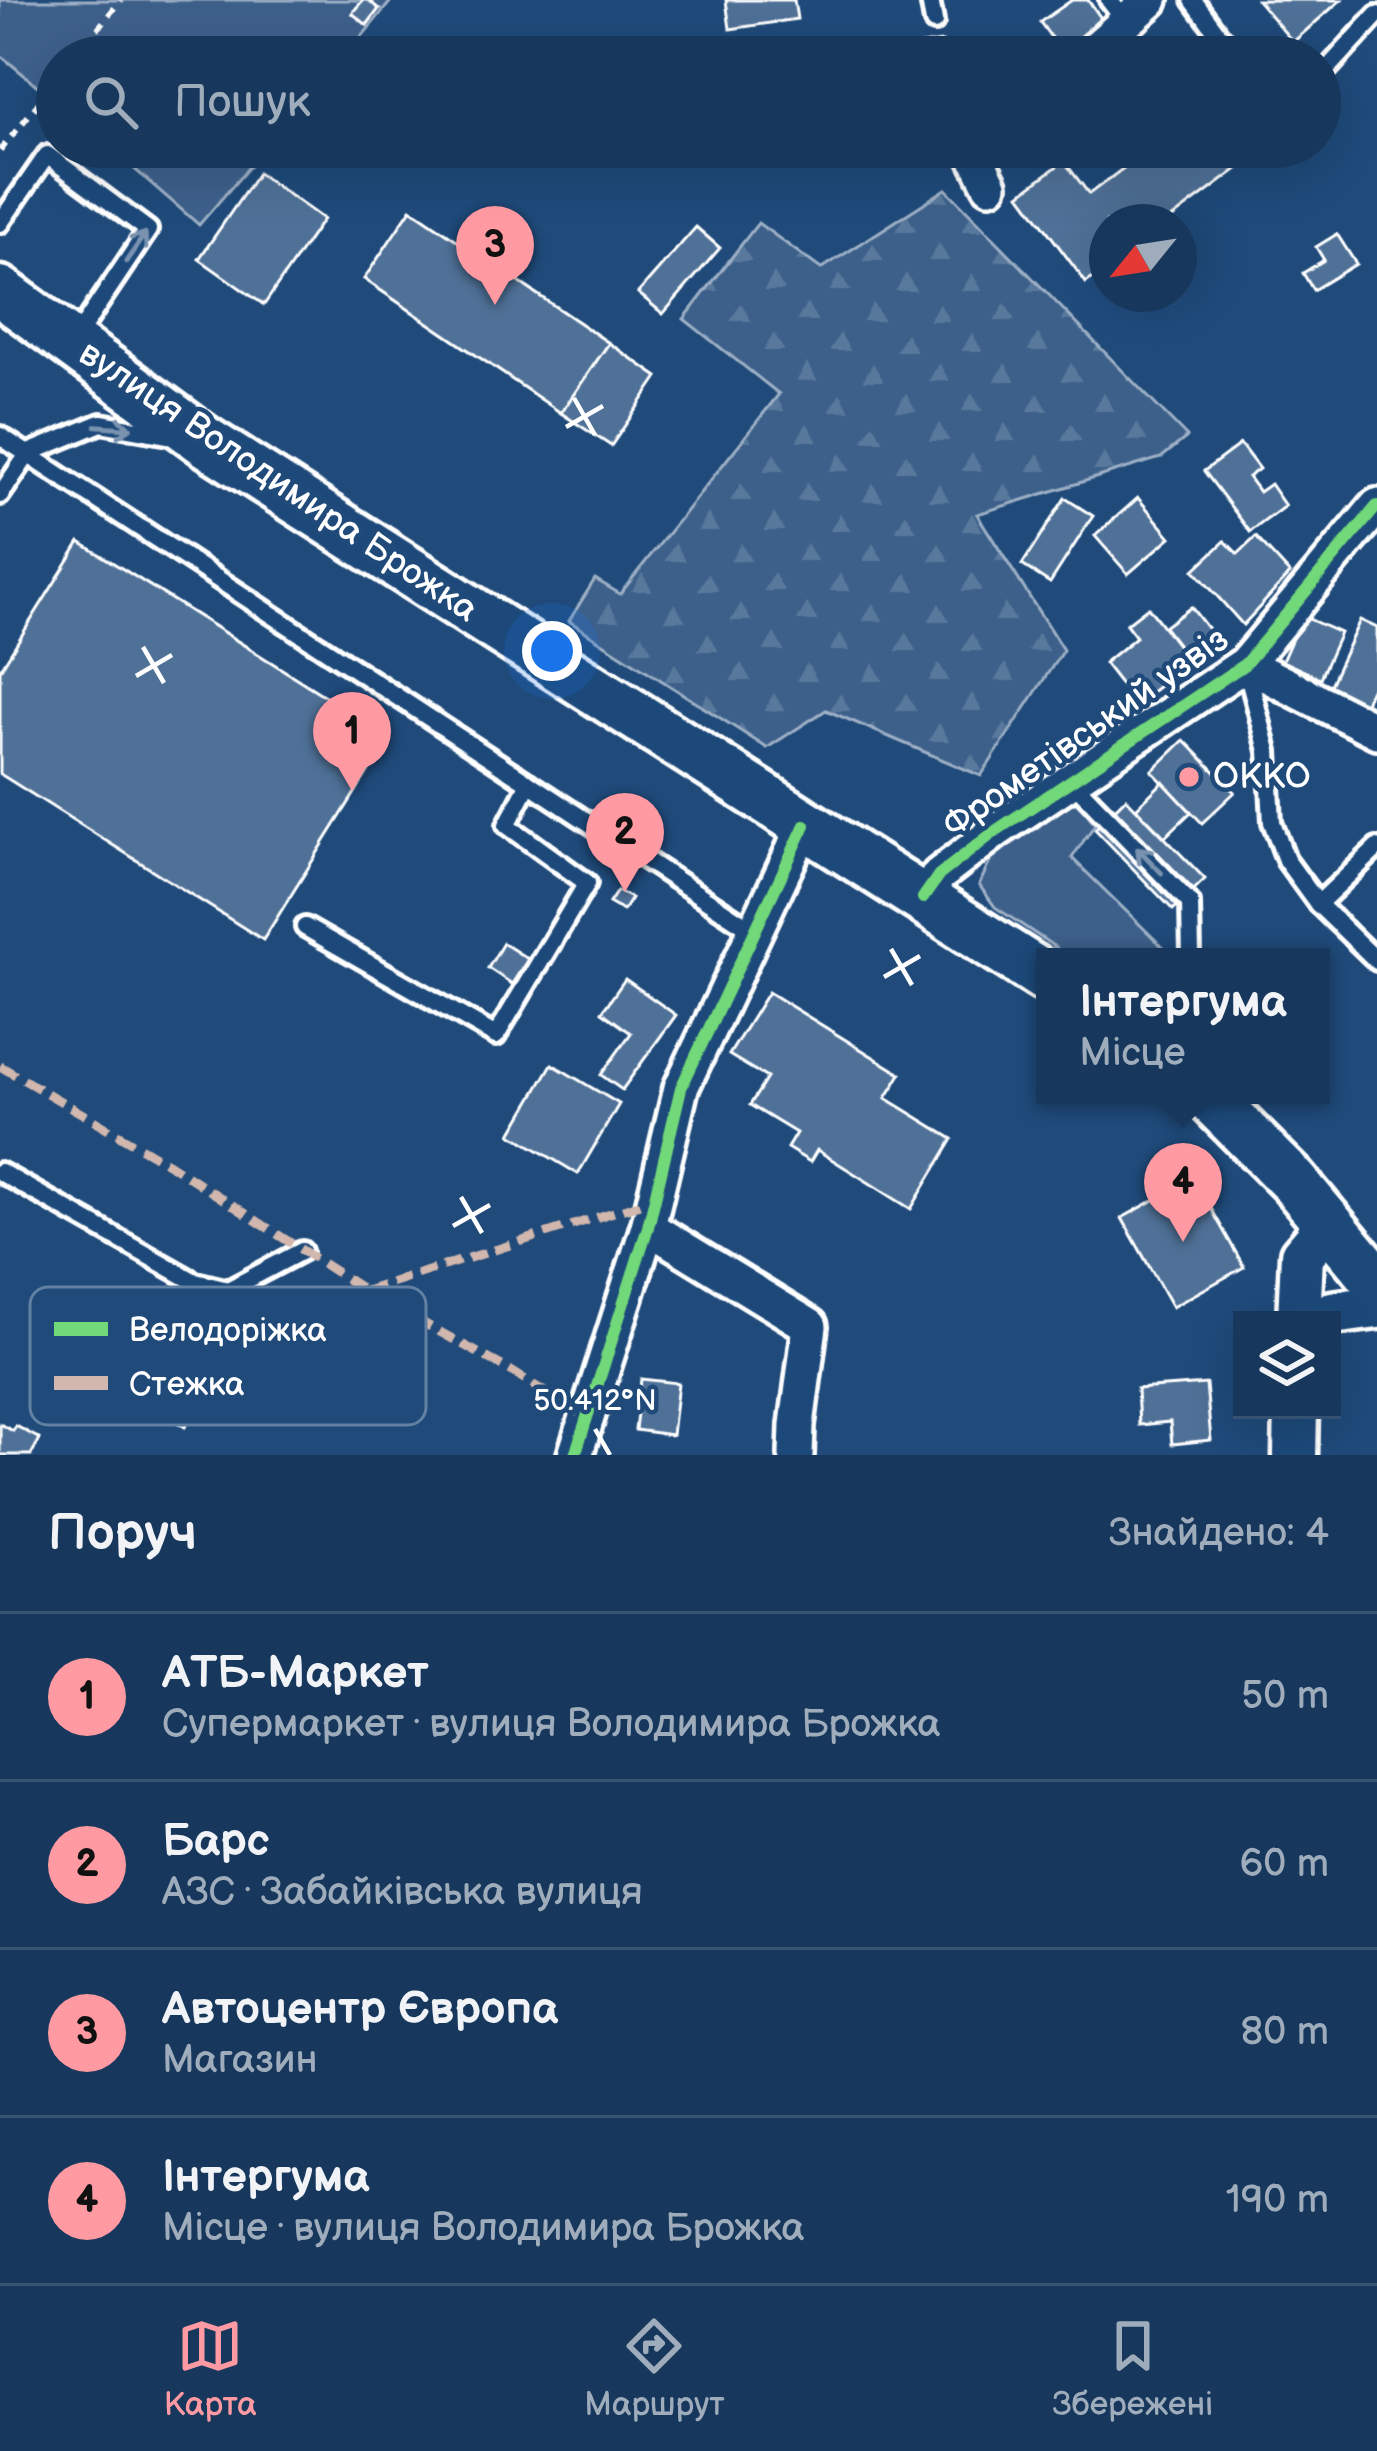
<!DOCTYPE html>
<html lang="uk">
<head>
<meta charset="utf-8">
<style>
  body { margin:0; font-family:"Balsamiq Sans",sans-serif; background:#203f62; color:#f1f3f6 }
  .controls { position:absolute; right:36px; bottom:36px; display:grid; overflow:hidden; border-radius:0px; box-shadow:0 12px 48px #0002 }
  .controls button { width:108px; height:108px; display:grid; place-items:center; padding:0; border:0; border-bottom:3px solid #365272; background:#17385c; color:#f1f3f6; font:60px sans-serif }
  .compass { position:absolute; left:1089px; top:204px; width:108px; height:108px; border-radius:50%; background:#17385c; box-shadow:0 12px 48px #0002; rotate:240deg }
  .you { position:absolute; left:552px; top:651px; width:42px; height:42px; margin:-30px; border:9px solid #fff; border-radius:50%; background:#1a73e8; box-shadow:0 0 0 18px #1a73e833 }
  .badge { display:grid; place-items:center; width:78px; height:78px; border-radius:50%; background:#ff9aa2; color:#111; font-size:39px; font-weight:700 }
  .pin { position:absolute; translate:-50% -99px; filter:drop-shadow(0 3px 6px #0008) }
  .pin::after { content:''; position:absolute; top:63px; width:42px; height:36px; background:inherit; clip-path:polygon(0 0,100% 0,50% 100%) }
  .popup { position:absolute; left:1036px; top:948px; width:294px; height:156px; box-sizing:border-box; display:grid; place-content:center; border-radius:0px; background:#17385c; filter:drop-shadow(0 3px 9px #0005); font-size:39px; white-space:nowrap; color:#9eacbb }
  .popup b { font-size:45px; color:#f1f3f6 }
  .popup::after { content:''; position:absolute; left:50%; top:100%; margin-left:-24px; border:24px solid transparent; border-top-color:#17385c }
  .list { margin:0; padding:0; list-style:none }
  h2 { display:flex; justify-content:space-between; align-items:center; height:156px; margin:0; padding:0 48px; font-size:51px }
  h2 small { font-size:39px; font-weight:400; color:#9eacbb }
  .list li { display:grid; grid-template-columns:78px 1fr auto; gap:36px; align-items:center; box-sizing:border-box; height:168px; padding:0 48px; border-top:3px solid #365272 }
  .list b { display:block; font-size:45px; white-space:nowrap }
  .list p { margin:0; font-size:39px; white-space:nowrap; color:#9eacbb }
  .list em { font-size:39px; font-style:normal; color:#9eacbb }
  .icon { flex:none; width:66px; height:66px; fill:none; stroke:currentColor; stroke-width:2; stroke-linecap:round; stroke-linejoin:round }
  .map { position:relative; flex:none; width:1377px; height:1455px; overflow:hidden }
  .search { position:absolute; background:#17385c; box-shadow:0 12px 48px #0002; left:36px; right:36px; top:36px; height:132px; display:flex; align-items:center; gap:30px; box-sizing:border-box; padding:0 42px; border-radius:66px; color:#9eacbb; font-size:45px }
  .sheet { height:828px; background:#17385c }
  nav { display:flex; justify-content:space-around; align-items:center; box-sizing:border-box; height:168px; border-top:3px solid #365272; background:#17385c; font-size:33px; color:#9eacbb }
  nav a { display:grid; justify-items:center; gap:6px }
  nav .on { color:#ff9aa2 }
  .map>svg:first-child { display:block }
</style>
</head>
<body>
<div class="map">
<svg width="1377" height="1455" viewBox="0 0 1377 1455">
  <defs>
    <pattern id="forest-firs" width="22" height="20" patternUnits="userSpaceOnUse" patternTransform="scale(3)"><rect width="22" height="20" fill="#3c618b"/><path d="M5 1l3.5 6h-7zM16 11l3.5 6h-7z" fill="#59799c"/></pattern>
  </defs>
  <rect width="100%" height="100%" fill="#1f4a7a"/>
  <filter id="ink" filterUnits="userSpaceOnUse"><feTurbulence type="fractalNoise" baseFrequency=".00833" numOctaves="2"/><feDisplacementMap in="SourceGraphic" scale="24" xChannelSelector="R" yChannelSelector="G"/><feConvolveMatrix kernelMatrix="1 2 1 2 8 2 1 2 1" color-interpolation-filters="sRGB"/></filter>
  <g filter="url(#ink)">
    <g fill="#3c618b" stroke="#9eb0c5" stroke-width="3">
      <path d="M 0,0 L 392,0 L 345,57 L 57,57 L 57,102 L 0,55 Z"/>
      <path d="M 109,147 L 266,147 L 199,225 Z"/>
      <path d="M 1073,794 L 1095,824 L 1072,858 L 1173,957 L 1070,957 L 995,907 L 979,885 L 993,855 L 1038,827 Z"/>
    </g>
    <path fill="url(#forest-firs)" stroke="#9eb0c5" stroke-width="3" d="M 946,189 L 1187,437 L 1161,458 L 977,514 L 1063,650 L 981,776 L 826,710 L 767,748 L 569,621 L 595,579 L 620,594 L 779,394 L 684,319 L 758,223 L 821,269 Z"/>
    <g fill="#507197" stroke="#fff" stroke-width="3">
      <path d="M 363,0 L 368,0 L 379,9 L 367,25 L 352,13 Z"/>
      <path d="M 726,0 L 794,0 L 797,19 L 730,29 Z"/>
      <path d="M 1072,0 L 1088,0 L 1103,21 L 1060,50 L 1040,22 Z"/>
      <path d="M 1257,0 L 1341,0 L 1293,42 Z"/>
      <path d="M 942,42 L 944,57 L 909,57 L 908,47 Z"/>
      <path d="M 1152,147 L 1267,147 L 1167,222 L 1107,222 L 1107,267 L 1086,283 L 1020,194 L 1064,161 L 1089,194 Z"/>
      <path d="M 258,173 L 323,219 L 264,305 L 199,259 Z"/>
      <path d="M 411,209 L 609,343 L 561,413 L 364,279 Z"/>
      <path d="M 696,227 L 720,248 L 663,314 L 638,293 Z"/>
      <path d="M 1337,234 L 1356,264 L 1313,290 L 1303,273 L 1324,260 L 1316,247 Z"/>
      <path d="M 609,343 L 658,377 L 611,446 L 561,413 Z"/>
      <path d="M 1240,444 L 1259,469 L 1248,477 L 1259,492 L 1270,484 L 1285,506 L 1250,532 L 1204,471 Z"/>
      <path d="M 1065,498 L 1093,516 L 1050,583 L 1022,565 Z"/>
      <path d="M 1138,498 L 1171,537 L 1128,574 L 1095,536 Z"/>
      <path d="M 1256,537 L 1290,574 L 1243,625 L 1194,570 L 1225,541 L 1238,554 Z"/>
      <path d="M 80,542 L 390,737 L 263,940 L 0,774 L 0,670 Z"/>
      <path d="M 1148,607 L 1182,651 L 1173,659 L 1181,669 L 1136,704 L 1104,663 L 1136,637 L 1126,624 Z"/>
      <path d="M 1191,607 L 1221,646 L 1194,666 L 1164,627 Z"/>
      <path d="M 1302,616 L 1340,633 L 1320,678 L 1282,661 Z"/>
      <path d="M 1360,620 L 1377,628 L 1377,677 L 1364,704 L 1329,687 Z"/>
      <path d="M 1184,740 L 1235,792 L 1202,823 L 1152,771 Z"/>
      <path d="M 1163,782 L 1191,812 L 1165,837 L 1136,808 Z"/>
      <path d="M 1126,798 L 1205,879 L 1173,910 L 1095,829 Z"/>
      <path d="M 617,891 L 631,898 L 623,911 L 609,903 Z"/>
      <path d="M 503,943 L 528,959 L 512,984 L 488,968 Z"/>
      <path d="M 625,979 L 676,1015 L 622,1090 L 601,1075 L 631,1033 L 602,1012 Z"/>
      <path d="M 768,992 L 901,1074 L 886,1098 L 953,1139 L 911,1209 L 817,1150 L 810,1162 L 787,1148 L 796,1133 L 750,1105 L 767,1078 L 729,1055 Z"/>
      <path d="M 552,1064 L 619,1104 L 578,1174 L 511,1134 Z"/>
      <path d="M 1194,1178 L 1244,1267 L 1172,1307 L 1122,1218 Z"/>
      <path d="M 140,1345 L 175,1367 L 171,1374 L 184,1382 L 179,1390 L 200,1403 L 185,1427 L 160,1412 L 166,1403 L 137,1385 L 149,1366 L 133,1356 Z"/>
      <path d="M 641,1379 L 678,1383 L 672,1435 L 635,1430 Z"/>
      <path d="M 1206,1384 L 1211,1440 L 1172,1444 L 1170,1422 L 1139,1425 L 1137,1389 Z"/>
      <path d="M 0,1424 L 13,1431 L 16,1426 L 40,1439 L 31,1455 L 0,1455 Z"/>
    </g>
    <g fill="none" stroke-linecap="round" stroke-linejoin="round">
      <g stroke="#fff" stroke-width="26">
        <g id="service">
          <path d="M 930,0 L 934,22"/>
          <path d="M 1109,0 L 1126,22"/>
          <path d="M 1193,0 L 1235,57"/>
          <path d="M 1320,77 L 1377,15"/>
          <path d="M 0,223 L 47,155 L 148,230 L 75,339"/>
          <path d="M 0,436 L 754,931"/>
          <path d="M 0,495 L 29,453 L 101,423 L 174,436"/>
          <path d="M 1246,666 L 1268,751 L 1272,822 L 1286,860 L 1318,904 L 1377,961"/>
          <path d="M 1070,779 L 1190,903 L 1191,957"/>
          <path d="M 1318,904 L 1377,848"/>
          <path d="M 305,927 L 496,1036 L 587,883 L 507,825 L 529,783"/>
          <path d="M 0,1172 L 195,1282 L 228,1290 L 302,1251"/>
        </g>
      </g>
      <g stroke="#fff" stroke-width="42">
        <g id="minor">
          <path d="M 1086,57 L 1151,0"/>
          <path d="M 983,147 L 975,155 L 990,185"/>
          <path d="M 1245,664 L 1377,731"/>
          <path d="M 923,898 L 939,875 L 997,830 L 1245,664 L 1377,506"/>
          <path d="M 648,1227 L 810,1326 L 797,1425 L 796,1455"/>
          <path d="M 575,1455 L 648,1227 L 681,1088 L 805,825"/>
        </g>
      </g>
      <g stroke="#fff" stroke-width="51">
        <g id="tertiary">
          <path d="M 1299,1320 L 1302,1255 L 1330,1222"/>
          <path d="M 1320,1320 L 1332,1313 L 1377,1307"/>
          <path d="M 1295,1455 L 1296,1410"/>
        </g>
      </g>
      <g stroke="#fff" stroke-width="57">
        <g id="secondary">
          <path d="M 0,291 L 205,441 L 1045,977"/>
          <path d="M 1207,1095 L 1293,1181 L 1377,1281"/>
        </g>
      </g>
      <g stroke="#fff" stroke-width="6" stroke-dasharray="9 9" stroke-linecap="butt">
        <path d="M 75,57 L 121,0"/>
        <path d="M 0,151 L 57,80"/>
      </g>
      <use href="#service" stroke="#1f4a7a" stroke-width="16"/>
      <use href="#minor" stroke="#1f4a7a" stroke-width="33"/>
      <use href="#tertiary" stroke="#1f4a7a" stroke-width="42"/>
      <use href="#secondary" stroke="#1f4a7a" stroke-width="48"/>
      <g stroke="#d1b7ad" stroke-width="9" stroke-dasharray="18 9" stroke-linecap="butt">
        <path d="M 0,1066 L 169,1164 L 365,1291 L 511,1371 L 587,1418"/>
        <path d="M 365,1291 L 655,1199"/>
      </g>
      <g stroke="#1f4a7a" stroke-width="20">
        <g id="cycleway">
          <path d="M 923,898 L 939,875 L 997,830 L 1245,664 L 1377,506"/>
          <path d="M 575,1455 L 648,1227 L 681,1088 L 805,825"/>
        </g>
      </g>
      <use href="#cycleway" stroke="#71d979" stroke-width="12"/>
    </g>
    <defs><path id="oneway-shaft" d="M-6 0H5M1.5-3L5.5 0L1.5 3" fill="none" stroke-width="1.6" stroke-linecap="round" stroke-linejoin="round" transform="scale(3)"/></defs>
    <g stroke="#7992af">
      <use href="#oneway-shaft" transform="translate(136 247) rotate(-56)"/>
      <use href="#oneway-shaft" transform="translate(114 427) rotate(4)"/>
      <use href="#oneway-shaft" transform="translate(1149 860) rotate(-134)"/>
    </g>
  </g>
  <path fill="none" stroke="#fff" stroke-width="4.5" d="M 574,398 L 595,435M 566,427 L 603,406M 143,647 L 164,683M 136,676 L 172,655M 891,949 L 912,985M 884,977 L 920,956M 461,1197 L 482,1233M 453,1226 L 490,1205M 595,1429 L 610,1455"/>
  <circle fill="#ff9aa2" stroke="#1f4a7a" stroke-width="4.5" cx="1189" cy="777" r="12"/>
  <g text-anchor="middle" dominant-baseline="central" stroke-width="9" stroke-linejoin="round" paint-order="stroke">
    <g font-size="36" fill="#fff" stroke="#1f4a7a">
      <text transform="translate(278 482) rotate(34)">вулиця Володимира Брожка</text>
      <text transform="translate(1086 733) rotate(-35)">Фрометівський узвіз</text>
    </g>
    <g font-size="36" fill="#fff" stroke="#1f4a7a" text-anchor="start">
      <text x="1213" y="777">ОККО</text>
    </g>
  </g>
  <rect x="30" y="1287" width="396" height="138" rx="18" fill="#1f4a7a" stroke="#6280a2" stroke-width="3"/>
  <rect x="54" y="1322" width="54" height="14" fill="#71d979"/>
  <rect x="54" y="1376" width="54" height="14" fill="#d1b7ad"/>
  <g font-size="33" fill="#fff">
    <text x="129" y="1341">Велодоріжка</text>
    <text x="129" y="1395">Стежка</text>
  </g>
  <g font-size="30" text-anchor="middle" fill="#fff" stroke="#1f4a7a" stroke-width="9" stroke-linejoin="round" paint-order="stroke">
    <text x="595" y="1410">50.412°N</text>
  </g>
</svg>
<div class="controls">
<button><svg class="icon" aria-label="layers" viewBox="0 0 24 24"><path d="M12 4l9 5-9 5-9-5zM3 14l9 5 9-5"/></svg></button>
</div>
<svg class="compass" viewBox="-18 -18 36 36"><path d="M0-13l5 13h-10z" fill="#e53935"/><path d="M0 13l5-13h-10z" fill="#9eacbb"/></svg>
<div class="you"></div>
<div class="pin badge" style="left:352px;top:791px">1</div>
<div class="pin badge" style="left:625px;top:892px">2</div>
<div class="pin badge" style="left:495px;top:305px">3</div>
<div class="pin badge" style="left:1183px;top:1242px">4</div>
<div class="popup"><b>Інтергума</b>Місце</div>
<div class="search"><svg class="icon" aria-label="search" viewBox="0 0 24 24"><circle cx="10" cy="10" r="6"/><path d="M15 15l6 6"/></svg>Пошук</div>
</div>
<section class="sheet">
<h2>Поруч<small>Знайдено: 4</small></h2>
<ul class="list">
<li><span class="badge">1</span><div><b>АТБ-Маркет</b><p>Супермаркет · вулиця Володимира Брожка</p></div><em>50 m</em></li>
<li><span class="badge">2</span><div><b>Барс</b><p>АЗС · Забайківська вулиця</p></div><em>60 m</em></li>
<li><span class="badge">3</span><div><b>Автоцентр Європа</b><p>Магазин</p></div><em>80 m</em></li>
<li><span class="badge">4</span><div><b>Інтергума</b><p>Місце · вулиця Володимира Брожка</p></div><em>190 m</em></li>
</ul>
</section>
<nav>
<a class="on"><svg class="icon" aria-label="map" viewBox="0 0 24 24"><path d="M3 6l6-2 6 2 6-2v14l-6 2-6-2-6 2zM9 4v14M15 6v14"/></svg>Карта</a>
<a><svg class="icon" aria-label="directions" viewBox="0 0 24 24"><path d="M12 3l9 9-9 9-9-9zM9 14v-3h6M13 9l2 2-2 2"/></svg>Маршрут</a>
<a><svg class="icon" aria-label="saved" viewBox="0 0 24 24"><path d="M7 4h10v16l-5-4-5 4z"/></svg>Збережені</a>
</nav>
</body>
</html>
